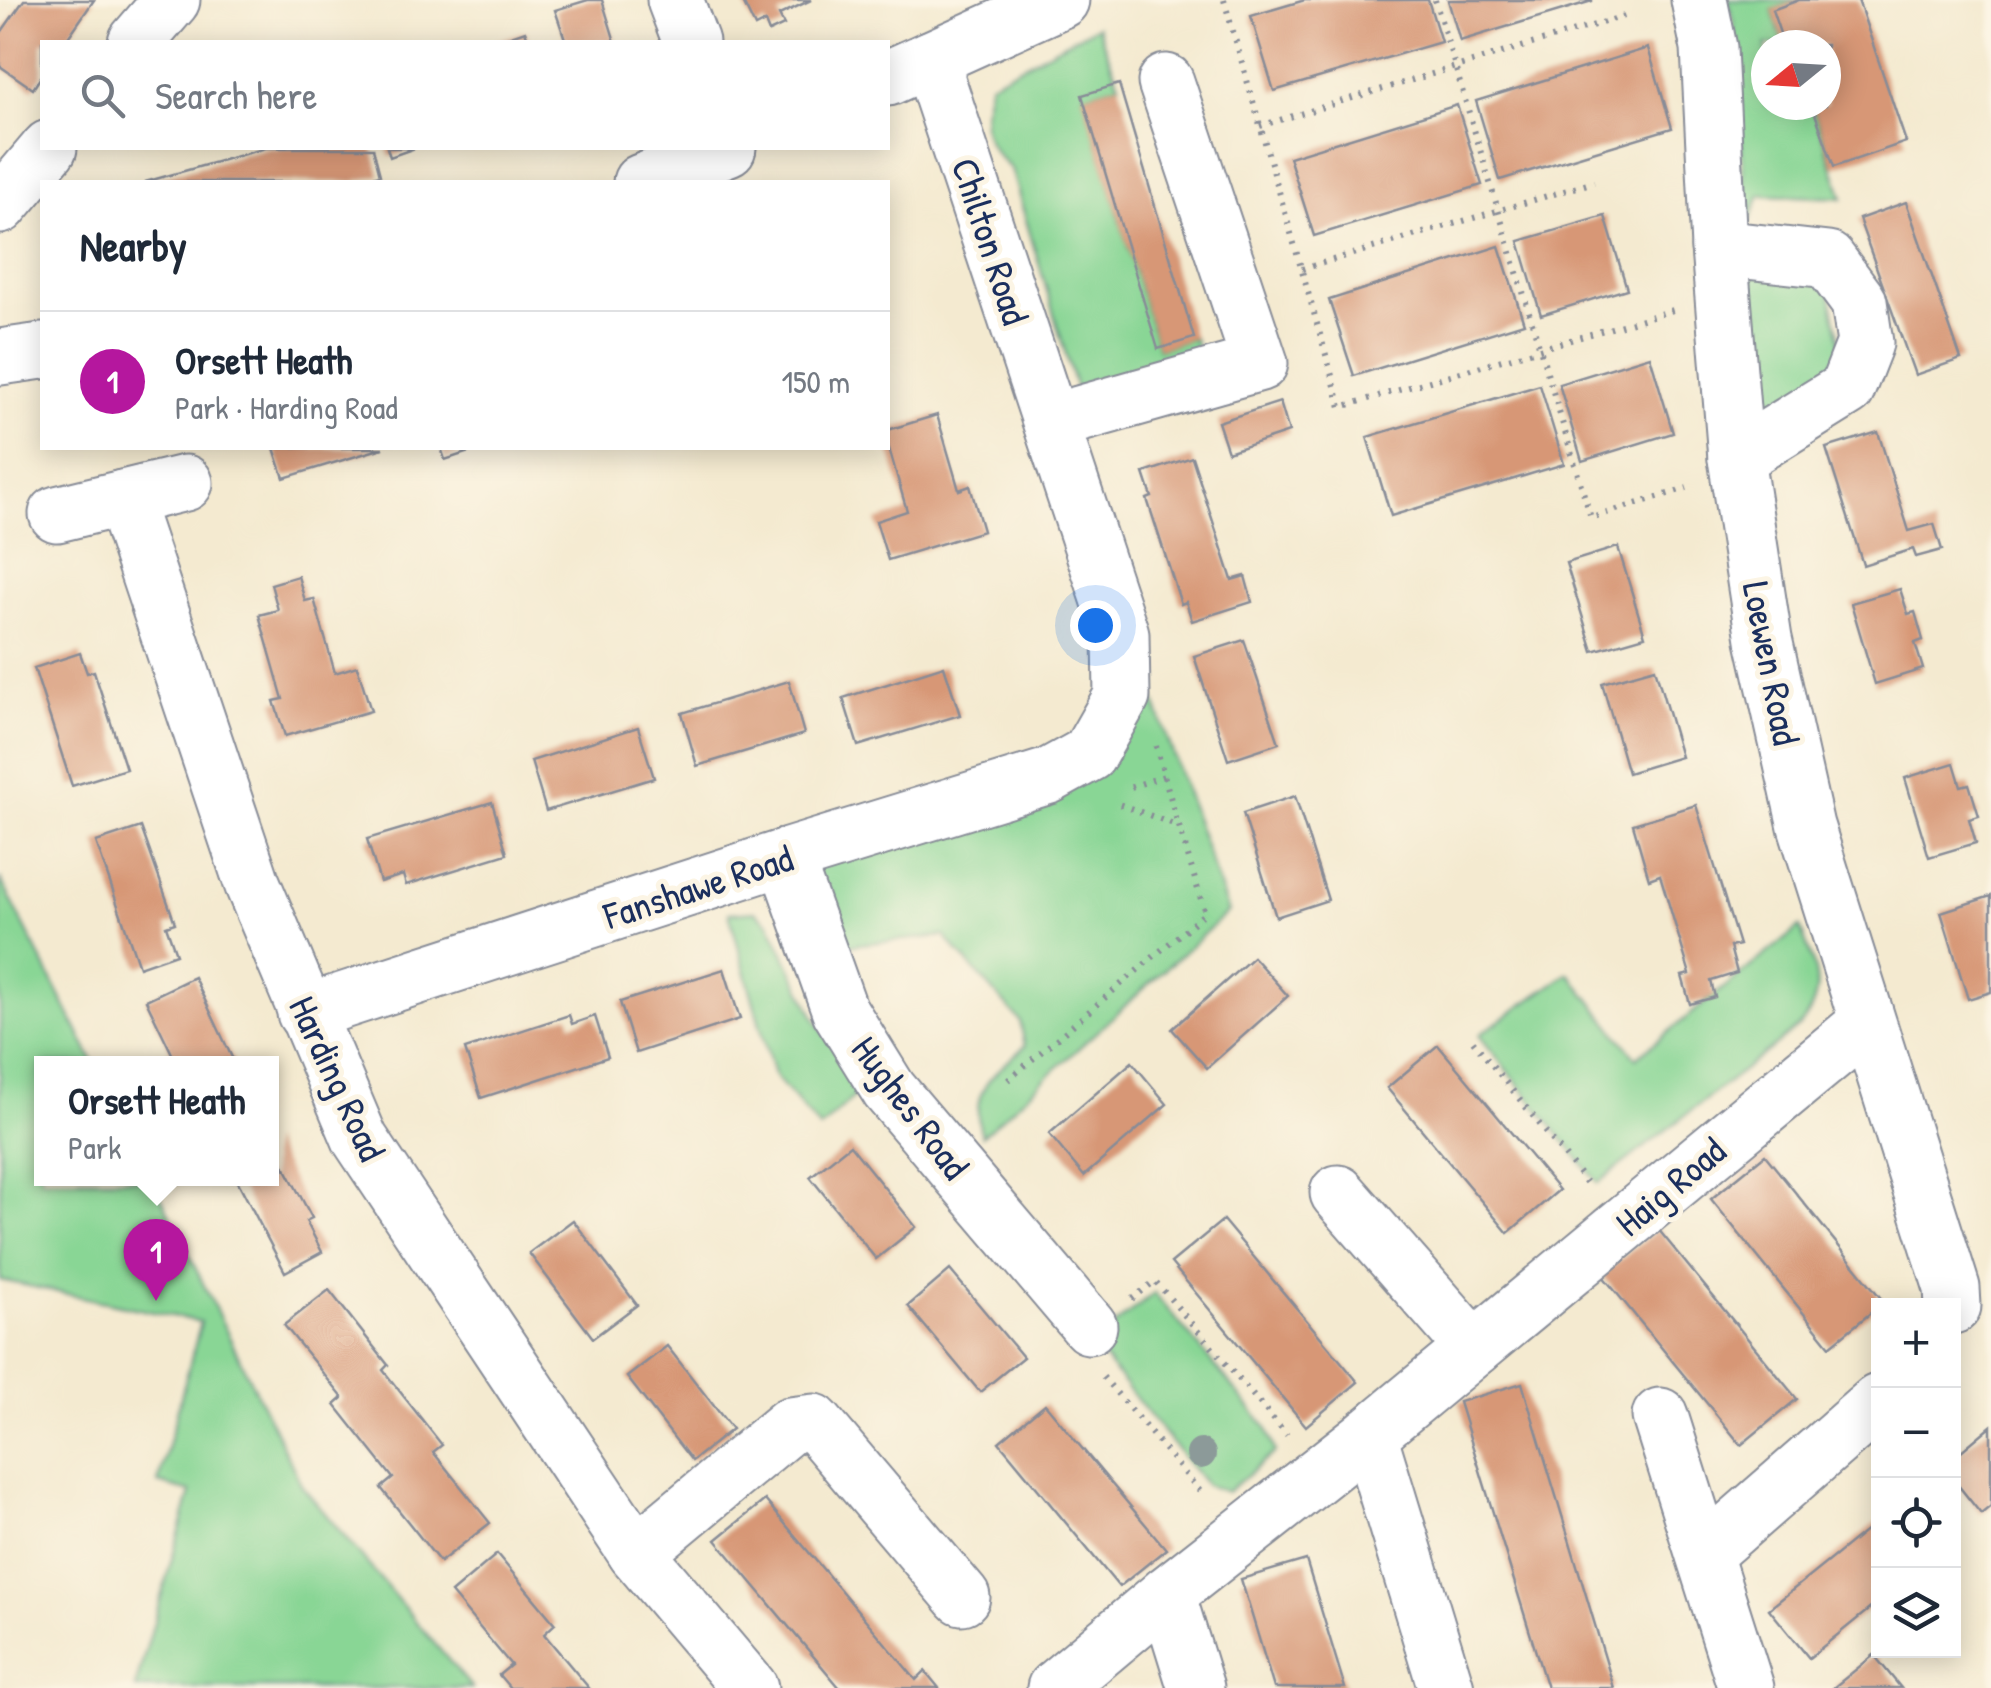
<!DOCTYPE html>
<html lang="en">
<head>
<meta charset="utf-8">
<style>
  body { margin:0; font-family:"Patrick Hand",sans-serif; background:#f2f2f3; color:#1f2937 }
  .controls { position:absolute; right:30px; bottom:30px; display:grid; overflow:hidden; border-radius:0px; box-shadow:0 5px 25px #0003 }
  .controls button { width:90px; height:90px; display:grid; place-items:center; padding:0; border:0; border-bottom:2px solid #e0e1e3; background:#fff; color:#1f2937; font:50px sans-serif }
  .compass { position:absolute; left:1751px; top:30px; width:90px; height:90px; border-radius:50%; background:#fff; box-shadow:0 5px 25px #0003; rotate:252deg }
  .you { position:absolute; left:1095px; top:625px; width:35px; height:35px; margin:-25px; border:8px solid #fff; border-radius:50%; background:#1a73e8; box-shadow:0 0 0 15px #1a73e833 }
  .badge { display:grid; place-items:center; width:65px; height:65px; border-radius:50%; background:#b5179e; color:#fff; font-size:32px; font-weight:700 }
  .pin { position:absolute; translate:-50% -82px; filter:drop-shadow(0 2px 5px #0008) }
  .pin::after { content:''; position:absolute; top:52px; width:35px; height:30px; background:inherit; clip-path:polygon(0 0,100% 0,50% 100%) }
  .popup { position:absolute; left:34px; top:1056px; width:245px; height:130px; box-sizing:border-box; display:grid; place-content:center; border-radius:0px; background:#fff; filter:drop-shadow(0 2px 8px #0005); font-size:32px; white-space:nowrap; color:#747a83 }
  .popup b { font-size:38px; color:#1f2937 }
  .popup::after { content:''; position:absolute; left:50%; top:100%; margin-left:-20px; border:20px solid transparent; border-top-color:#fff }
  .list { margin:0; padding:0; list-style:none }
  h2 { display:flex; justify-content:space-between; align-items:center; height:130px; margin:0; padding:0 40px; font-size:42px }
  h2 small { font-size:32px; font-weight:400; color:#747a83 }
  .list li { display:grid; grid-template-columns:65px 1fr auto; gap:30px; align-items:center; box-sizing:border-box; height:140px; padding:0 40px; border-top:2px solid #e0e1e3 }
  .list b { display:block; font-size:38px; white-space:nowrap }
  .list p { margin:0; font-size:32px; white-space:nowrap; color:#747a83 }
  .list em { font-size:32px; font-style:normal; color:#747a83 }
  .icon { flex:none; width:55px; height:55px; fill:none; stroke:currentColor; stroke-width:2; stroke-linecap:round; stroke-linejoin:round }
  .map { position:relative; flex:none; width:1991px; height:1688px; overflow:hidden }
  .search { position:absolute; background:#fff; box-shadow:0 5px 25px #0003; left:40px; top:40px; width:850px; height:110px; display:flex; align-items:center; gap:25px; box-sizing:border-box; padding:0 35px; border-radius:0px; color:#747a83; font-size:38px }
  .panel { position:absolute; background:#fff; box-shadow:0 5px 25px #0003; left:40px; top:180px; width:850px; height:270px; border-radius:0px }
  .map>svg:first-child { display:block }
</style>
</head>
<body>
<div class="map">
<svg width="1991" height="1688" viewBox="0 0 1991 1688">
  <rect width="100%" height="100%" fill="#fcf5e5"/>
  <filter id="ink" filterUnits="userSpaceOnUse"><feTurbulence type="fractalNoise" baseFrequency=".01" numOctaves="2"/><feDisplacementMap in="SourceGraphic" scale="20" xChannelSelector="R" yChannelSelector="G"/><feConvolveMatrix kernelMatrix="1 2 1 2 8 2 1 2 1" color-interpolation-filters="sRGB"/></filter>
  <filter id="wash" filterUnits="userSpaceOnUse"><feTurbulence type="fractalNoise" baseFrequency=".0048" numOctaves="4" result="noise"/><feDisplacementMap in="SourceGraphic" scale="40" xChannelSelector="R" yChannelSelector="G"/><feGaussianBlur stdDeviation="2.25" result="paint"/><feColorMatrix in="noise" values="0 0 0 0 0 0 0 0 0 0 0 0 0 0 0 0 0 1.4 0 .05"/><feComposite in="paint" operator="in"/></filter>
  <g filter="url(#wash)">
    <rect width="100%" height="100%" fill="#f4ead0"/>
    <g fill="#89d695" stroke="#52827a" stroke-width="2.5">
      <path d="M 1728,0 L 1799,0 L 1772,10 L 1784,45 L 1766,45 L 1766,105 L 1812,105 L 1843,198 L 1760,195 L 1747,229 L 1733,20 Z"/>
      <path d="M 1097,26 L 1119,84 L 1083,95 L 1158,349 L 1194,338 L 1198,360 L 1076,389 L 1011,169 C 980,140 978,123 990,83 Z"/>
      <path d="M 1750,270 L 1808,271 L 1830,292 L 1843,355 L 1761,426 Z"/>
      <path d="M 1133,639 L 1228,912 L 982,1136 C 967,1090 994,1075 1025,1046 L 1020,1021 L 944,936 L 839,946 L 804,870 L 1052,787 Z"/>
      <path d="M 0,878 L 94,1063 L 41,1064 L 41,1178 L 152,1179 L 302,1486 L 472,1688 L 135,1688 L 191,1492 L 158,1483 L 201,1322 L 0,1280 Z"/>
      <path d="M 755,911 L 770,924 L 817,1022 L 861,1090 L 820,1129 L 774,1075 L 729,913 Z"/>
      <path d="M 1800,927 C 1814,966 1829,990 1800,1026 L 1598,1183 L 1479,1035 L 1569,973 L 1636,1058 Z"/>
      <path d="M 1154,1293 L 1266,1427 L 1275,1452 L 1227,1492 L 1206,1485 L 1092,1344 Z"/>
    </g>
    <g id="blocks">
      <g fill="#d79776">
        <path d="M 24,0 L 94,0 L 65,42 L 42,42 L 42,75 L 33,89 L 0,66 L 0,34 Z"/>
        <path d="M 588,0 L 602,0 L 615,42 L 566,42 L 555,10 Z"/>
        <path d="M 742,0 L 811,0 L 779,15 L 784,25 L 769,32 L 765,22 L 755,27 Z"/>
        <path d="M 1305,0 L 1428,0 L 1441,42 L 1274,91 L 1251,16 Z"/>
        <path d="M 1448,0 L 1592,0 L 1592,1 L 1460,41 Z"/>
        <path d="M 1799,0 L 1858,0 L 1906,142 L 1834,167 L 1812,105 L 1826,105 L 1826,45 L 1784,45 L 1772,10 Z"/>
        <path d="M 525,31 L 529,42 L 494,42 Z"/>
        <path d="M 1648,48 L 1672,128 L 1500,180 L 1476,101 Z"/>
        <path d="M 1119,84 L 1194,338 L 1158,349 L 1082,95 Z"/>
        <path d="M 1457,105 L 1482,185 L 1314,236 L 1289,157 Z"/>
        <path d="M 266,148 L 373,148 L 380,175 L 353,182 L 145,182 Z"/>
        <path d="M 387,148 L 415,148 L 390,157 Z"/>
        <path d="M 1906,202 L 1961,359 L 1915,375 L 1859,219 Z"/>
        <path d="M 1605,216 L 1627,289 L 1541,315 L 1519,241 Z"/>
        <path d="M 1499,246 L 1524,323 L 1354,376 L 1329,300 Z"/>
        <path d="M 1650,356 L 1673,433 L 1582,461 L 1559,384 Z"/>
        <path d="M 1540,385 L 1564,464 L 1391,516 L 1367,437 Z"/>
        <path d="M 1280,402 L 1289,432 L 1228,452 L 1218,422 Z"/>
        <path d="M 937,415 L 959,490 L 970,486 L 983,531 L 888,560 L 876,521 L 907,511 L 888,445 L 888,430 Z"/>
        <path d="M 1878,432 L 1909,531 L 1934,524 L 1942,550 L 1916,557 L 1913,549 L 1863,565 L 1826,448 Z"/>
        <path d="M 274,448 L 383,448 L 284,478 Z"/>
        <path d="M 441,448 L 481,448 L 445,460 Z"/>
        <path d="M 1192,457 L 1232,580 L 1245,576 L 1252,602 L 1192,621 L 1186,602 L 1181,604 L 1147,499 L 1152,497 L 1144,473 Z"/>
        <path d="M 1618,547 L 1645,636 L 1593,651 L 1566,563 Z"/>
        <path d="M 298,576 L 305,601 L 314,599 L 335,673 L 357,666 L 371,711 L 285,736 L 274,701 L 283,699 L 259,615 L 278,610 L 271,584 Z"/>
        <path d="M 1900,589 L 1908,614 L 1915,612 L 1923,640 L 1915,643 L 1923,669 L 1875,684 L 1851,603 Z"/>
        <path d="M 1244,640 L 1279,743 L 1228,760 L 1194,656 Z"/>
        <path d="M 80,653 L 87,673 L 94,671 L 126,769 L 72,786 L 34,668 Z"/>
        <path d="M 944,666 L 960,715 L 858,746 L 843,698 Z"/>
        <path d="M 1655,668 L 1681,757 L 1628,773 L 1602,683 Z"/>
        <path d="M 789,681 L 804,734 L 697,766 L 682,713 Z"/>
        <path d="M 638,727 L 654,778 L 546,811 L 531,761 Z"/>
        <path d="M 1954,763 L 1961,786 L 1969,784 L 1979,816 L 1969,819 L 1976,843 L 1929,857 L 1905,778 Z"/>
        <path d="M 1295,796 L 1328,900 L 1276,917 L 1243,813 Z"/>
        <path d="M 492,802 L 507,854 L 406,885 L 403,875 L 380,882 L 367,839 Z"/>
        <path d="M 1696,805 L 1739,945 L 1730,947 L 1737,973 L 1711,981 L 1715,997 L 1690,1004 L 1682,976 L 1690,974 L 1660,875 L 1649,879 L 1633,824 Z"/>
        <path d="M 141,827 L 175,923 L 166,926 L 176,954 L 139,967 L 96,842 Z"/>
        <path d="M 1991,896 L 1991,992 L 1968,999 L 1941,912 Z"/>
        <path d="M 1253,957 L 1288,996 L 1207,1068 L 1172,1029 Z"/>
        <path d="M 724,969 L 740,1019 L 636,1053 L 620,1002 Z"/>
        <path d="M 194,977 L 235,1064 L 177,1064 L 146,1000 Z"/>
        <path d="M 569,1015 L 572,1024 L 595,1016 L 608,1057 L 481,1098 L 465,1049 Z"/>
        <path d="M 1438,1045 L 1559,1190 L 1508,1233 L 1387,1088 Z"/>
        <path d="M 1132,1062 L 1167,1104 L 1084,1176 L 1049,1134 Z"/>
        <path d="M 271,1141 L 312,1218 L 306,1221 L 322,1252 L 285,1272 L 236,1178 L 271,1178 Z"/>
        <path d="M 850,1145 L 916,1227 L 876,1259 L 810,1177 Z"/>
        <path d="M 1765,1155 L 1884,1302 L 1830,1346 L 1711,1199 Z"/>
        <path d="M 573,1220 L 637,1305 L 593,1338 L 529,1253 Z"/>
        <path d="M 1223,1220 L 1358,1382 L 1306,1426 L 1171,1263 Z"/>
        <path d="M 1658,1229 L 1797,1399 L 1741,1445 L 1602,1275 Z"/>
        <path d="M 950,1270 L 1023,1357 L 980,1392 L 908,1306 Z"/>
        <path d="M 329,1290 L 388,1365 L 383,1370 L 442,1445 L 433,1452 L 490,1523 L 440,1562 L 381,1488 L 393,1478 L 335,1405 L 343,1398 L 284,1325 Z"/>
        <path d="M 667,1346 L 732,1429 L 692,1461 L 627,1377 Z"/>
        <path d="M 1522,1383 L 1614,1688 L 1547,1688 L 1459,1402 Z"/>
        <path d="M 1045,1404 L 1166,1549 L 1119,1587 L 999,1442 Z"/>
        <path d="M 1991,1426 L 1991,1506 L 1981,1514 L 1954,1480 L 1954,1457 Z"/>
        <path d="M 765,1500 L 916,1680 L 925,1671 L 939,1688 L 840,1688 L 716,1540 Z"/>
        <path d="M 1878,1521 L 1878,1602 L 1809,1658 L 1769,1609 Z"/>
        <path d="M 497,1554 L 555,1624 L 544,1634 L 589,1688 L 510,1688 L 499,1675 L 511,1665 L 451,1593 Z"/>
        <path d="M 1306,1560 L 1345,1688 L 1274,1688 L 1241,1579 Z"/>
        <path d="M 1874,1655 L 1901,1688 L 1833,1688 Z"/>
      </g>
    </g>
  </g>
  <g filter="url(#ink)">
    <use href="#blocks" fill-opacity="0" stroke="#888c97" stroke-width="2.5"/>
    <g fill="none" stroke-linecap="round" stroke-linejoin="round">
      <g stroke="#888c97" stroke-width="59">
        <g id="minor">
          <path d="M 675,0 L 691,42"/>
          <path d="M 1699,0 L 1709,48 L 1719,248 L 1736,458 L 1764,639 L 1806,826 L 1952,1288 L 1953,1306"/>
          <path d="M 136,42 L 172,0"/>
          <path d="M 888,78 L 1061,0"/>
          <path d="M 641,182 L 728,148"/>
          <path d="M 0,206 L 49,148"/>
          <path d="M 1719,248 L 1828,260 L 1859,302 L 1865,343 L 1847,389 L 1736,458"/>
          <path d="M 0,357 L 42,351"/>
          <path d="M 1051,422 L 1260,363 L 1166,82"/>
          <path d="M 123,498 L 252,883 L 360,1139 L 636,1553 L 750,1688"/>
          <path d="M 57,514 L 185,483"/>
          <path d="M 785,857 L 840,1011 L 889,1090 L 1089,1326"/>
          <path d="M 305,1013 L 785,857 L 1049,776 L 1089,754 L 1122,696 L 1121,634 L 930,59"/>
          <path d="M 1338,1193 L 1474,1348"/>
          <path d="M 1660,1416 L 1746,1688"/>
          <path d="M 1369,1435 L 1446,1688"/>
          <path d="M 636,1553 L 790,1425 L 814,1422 L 962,1597"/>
          <path d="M 1704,1554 L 1878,1402"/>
          <path d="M 1167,1594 L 1196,1688"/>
          <path d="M 1055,1688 L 1167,1594 L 1369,1435 L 1866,1024"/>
        </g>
      </g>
      <g stroke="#888c97" stroke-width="6" stroke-dasharray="2.5 8" stroke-linecap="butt">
        <path d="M 1224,0 L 1341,407 L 1673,310"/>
        <path d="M 1435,0 L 1591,518 L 1687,488"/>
        <path d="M 1260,126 L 1631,14"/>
        <path d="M 1302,269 L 1594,182"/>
        <path d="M 1156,746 L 1178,825"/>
        <path d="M 1131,787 L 1164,776"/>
        <path d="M 1473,1041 L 1589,1186"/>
        <path d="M 1008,1080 L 1205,913 L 1179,826 L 1113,802"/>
        <path d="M 1132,1299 L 1155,1281 L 1287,1435"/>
        <path d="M 1103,1377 L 1205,1497"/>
      </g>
      <use href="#minor" stroke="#fff" stroke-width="55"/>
    </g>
    <circle fill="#8c9a99" cx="1201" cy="1454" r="15"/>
  </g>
  <g text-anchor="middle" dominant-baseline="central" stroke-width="10" stroke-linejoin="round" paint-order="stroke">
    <g font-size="38" fill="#1b2f5e" stroke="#fcf5e5">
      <text transform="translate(991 241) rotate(72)">Chilton Road</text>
      <text transform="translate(1772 663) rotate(79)">Loewen Road</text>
      <text transform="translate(698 886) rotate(-18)">Fanshawe Road</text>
      <text transform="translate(338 1078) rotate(65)">Harding Road</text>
      <text transform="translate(911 1107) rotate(53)">Hughes Road</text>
      <text transform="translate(1670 1186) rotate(-40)">Haig Road</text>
    </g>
  </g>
</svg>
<div class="controls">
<button>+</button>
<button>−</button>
<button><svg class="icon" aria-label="locate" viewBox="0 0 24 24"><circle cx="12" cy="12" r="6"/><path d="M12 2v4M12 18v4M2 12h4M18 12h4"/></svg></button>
<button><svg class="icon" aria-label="layers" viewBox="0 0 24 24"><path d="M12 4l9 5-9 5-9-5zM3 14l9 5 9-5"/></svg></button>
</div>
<svg class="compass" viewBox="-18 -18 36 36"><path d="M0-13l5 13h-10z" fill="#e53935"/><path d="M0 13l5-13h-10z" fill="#747a83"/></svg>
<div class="you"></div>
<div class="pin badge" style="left:156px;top:1301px">1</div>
<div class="popup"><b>Orsett Heath</b>Park</div>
<div class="search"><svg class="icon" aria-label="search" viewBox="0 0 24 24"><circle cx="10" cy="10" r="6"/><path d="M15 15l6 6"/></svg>Search here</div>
<section class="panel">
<h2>Nearby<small></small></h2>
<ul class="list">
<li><span class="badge">1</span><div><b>Orsett Heath</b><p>Park · Harding Road</p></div><em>150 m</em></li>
</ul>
</section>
</div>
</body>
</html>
